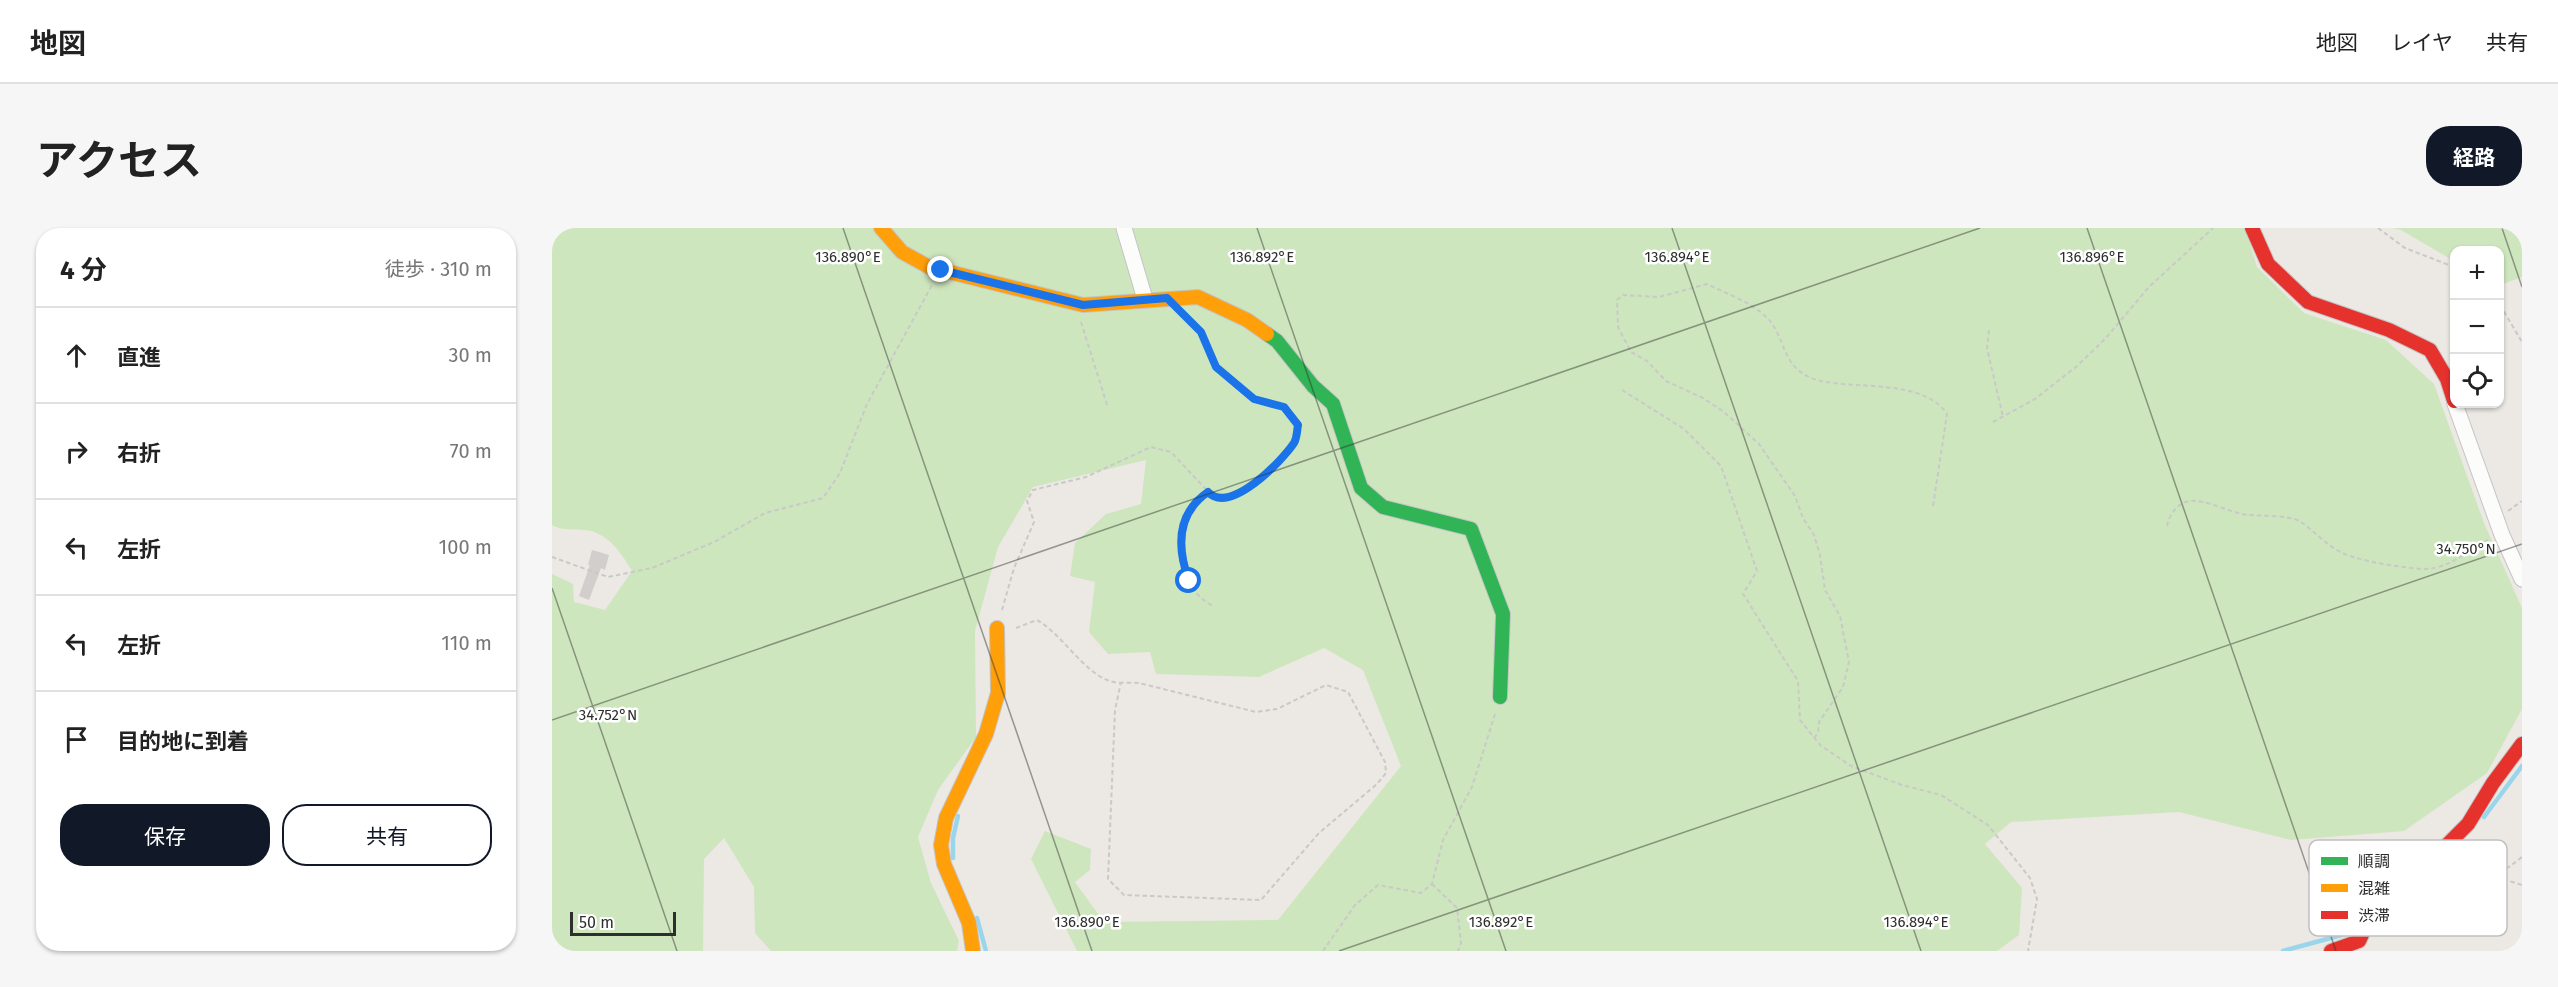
<!DOCTYPE html>
<html lang="ja">
<head>
<meta charset="utf-8">
<style>
  body { margin:0; font-family:"Fira Sans","Noto Sans JP",sans-serif; background:#f6f6f6; color:#222 }
  .controls { position:absolute; right:18px; top:18px; display:grid; overflow:hidden; border-radius:12px; box-shadow:0 2px 4px #0004 }
  .controls button { width:54px; height:54px; display:grid; place-items:center; padding:0; border:0; border-bottom:2px solid #e0e0e0; background:#fff; color:#222; font:30px sans-serif }
  .scale { position:absolute; left:18px; bottom:15px; width:106px; box-sizing:border-box; padding-left:6px; border:3px solid #2e2e2e; border-top:0; font-size:16px; line-height:21px; white-space:nowrap; color:#2e2e2e; -webkit-text-stroke:4px #fff; paint-order:stroke }
  .stop { position:absolute; width:18px; height:18px; margin:-14px; border:4px solid #1a73e8; border-radius:50%; background:#fff }
  .stop.end { background:#1a73e8; border-color:#fff; box-shadow:0 2px 6px #0008 }
  .list { margin:0; padding:0; list-style:none }
  h2 { display:flex; justify-content:space-between; align-items:center; height:78px; margin:0; padding:0 24px; font-size:26px }
  h2 small { font-size:20px; font-weight:400; color:#767676 }
  .list li { display:grid; grid-template-columns:39px 1fr auto; gap:18px; align-items:center; box-sizing:border-box; height:96px; padding:0 24px; border-top:2px solid #e0e0e0 }
  .list b { display:block; font-size:22px; white-space:nowrap }
  .list em { font-size:20px; font-style:normal; color:#767676 }
  .actions { display:flex; gap:12px; padding:18px 24px }
  .actions a { flex:1; padding:14px 0; border:2px solid #111827; border-radius:24px; text-align:center; font-size:21px; color:#111827 }
  .actions .main { background:#111827; color:#fff }
  .icon { flex:none; width:33px; height:33px; fill:none; stroke:currentColor; stroke-width:2; stroke-linecap:round; stroke-linejoin:round }
  .map { position:relative; flex:none; width:1970px; height:723px; overflow:hidden; border-radius:24px }
  header { display:flex; align-items:center; gap:36px; box-sizing:border-box; height:84px; padding:0 30px; background:#fff; border-bottom:2px solid #e0e0e0 }
  header strong { font-size:28px }
  nav { display:flex; gap:33px; margin-inline-start:auto; font-size:21px }
  .intro { display:flex; align-items:center; justify-content:space-between; box-sizing:border-box; height:144px; padding:0 36px }
  h1 { margin:0; font-size:42px }
  .button { padding:15px 27px; border-radius:24px; background:#111827; color:#fff; font-size:21px; font-weight:700 }
  main { display:flex; gap:36px; padding:0 36px }
  aside { flex:1; background:#fff; border-radius:24px; box-shadow:0 2px 4px #0004 }
  .map>svg:first-child { display:block }
</style>
</head>
<body>
<header>
<strong>地図</strong>
<nav><a>地図</a><a>レイヤ</a><a>共有</a></nav>
</header>
<div class="intro"><h1>アクセス</h1><a class="button">経路</a></div>
<main>
<aside>
<h2>4 分<small>徒歩 · 310 m</small></h2>
<ul class="list">
<li><svg class="icon" aria-label="ahead" viewBox="0 0 24 24"><path d="M12 20V5M6 11l6-6 6 6"/></svg><div><b>直進</b></div><em>30 m</em></li>
<li><svg class="icon" aria-label="right" viewBox="0 0 24 24"><path d="M7 20v-9h11M14 6l5 5-5 5"/></svg><div><b>右折</b></div><em>70 m</em></li>
<li><svg class="icon" aria-label="left" viewBox="0 0 24 24"><path d="M17 20v-9H6M10 6l-5 5 5 5"/></svg><div><b>左折</b></div><em>100 m</em></li>
<li><svg class="icon" aria-label="left" viewBox="0 0 24 24"><path d="M17 20v-9H6M10 6l-5 5 5 5"/></svg><div><b>左折</b></div><em>110 m</em></li>
<li><svg class="icon" aria-label="arrive" viewBox="0 0 24 24"><path d="M6 21V4h12l-3 4 3 4H6"/></svg><div><b>目的地に到着</b></div></li>
</ul>
<div class="actions"><a class="main">保存</a><a>共有</a></div>
</aside>
<div class="map">
<svg width="1970" height="723" viewBox="0 0 1970 723">
  <rect width="100%" height="100%" fill="#ece8e4"/>
  <g fill="#cee6be">
    <path d="M 0,0 L 1693,0 L 1705,39 L 1752,85 L 1834,112 L 1882,156 L 1932,295 L 1970,380 L 1970,481 L 1935,545 L 1852,603 L 1739,612 L 1627,584 L 1459,594 L 1433,616 L 1470,660 L 1467,707 L 1445,723 L 525,723 L 479,631 L 493,603 L 539,621 L 538,642 L 523,654 L 552,694 L 726,692 L 849,538 L 811,442 L 772,420 L 707,449 L 604,446 L 598,424 L 556,426 L 537,404 L 543,354 L 518,348 L 523,315 L 554,286 L 589,276 L 594,232 L 481,259 L 446,319 L 423,403 L 424,509 L 386,562 L 366,609 L 379,655 L 407,713 L 405,723 L 219,723 L 203,705 L 202,659 L 172,610 L 152,631 L 151,723 L 0,723 L 0,346 L 21,356 L 22,374 L 53,382 L 80,343 C 70,326 55,303 32,302 C 20,301 11,303 0,297 Z"/>
    <path d="M 1840,0 L 1970,0 L 1970,49 L 1948,57 L 1948,22 L 1902,22 L 1902,33 L 1849,2 Z"/>
  </g>
  <g fill="none" stroke-linecap="round" stroke-linejoin="round">
    <g stroke="#99d6ec" stroke-width="4.5">
      <path d="M 1932,589 L 1970,538"/>
      <path d="M 401,630 L 401,610 L 406,588"/>
      <path d="M 425,690 L 434,723"/>
      <path d="M 1731,723 L 1797,705"/>
    </g>
  </g>
  <path fill="#d1cecb" d="M 40,322 L 57,327 L 53,342 L 49,340 L 37,372 L 27,368 L 38,337 L 36,337 Z"/>
  <g fill="none" stroke-linecap="round" stroke-linejoin="round">
    <g stroke="#c5c4c5" stroke-width="17">
      <g id="street">
        <path d="M 572,0 L 593,71"/>
        <path d="M 1903,176 L 1950,307 L 1970,351"/>
      </g>
    </g>
    <g stroke="#c5c4c5" stroke-width="16">
      <path id="fast" d="M 715,106 L 725,113 L 761,158 L 781,176 L 809,260 L 831,279 L 919,301 L 951,386 L 948,469"/>
    </g>
    <g stroke="#c5c4c5" stroke-width="16">
      <g id="slow">
        <path d="M 329,0 L 350,24 L 377,39 L 531,77 L 646,69 L 695,92 L 715,106"/>
        <path d="M 421,723 L 417,695 L 392,636 L 389,617 L 394,590 L 434,506 L 446,465 L 445,400"/>
      </g>
    </g>
    <g stroke="#c5c4c5" stroke-width="16">
      <g id="jam">
        <path d="M 1700,0 L 1716,36 L 1756,74 L 1837,102 L 1878,122 L 1895,151 L 1902,173"/>
        <path d="M 1779,723 L 1807,713 L 1814,698 L 1916,596 L 1941,555 L 1970,516"/>
      </g>
    </g>
    <g stroke="#c9c9c8" stroke-width="2" stroke-dasharray="4.5 3" stroke-linecap="butt">
      <path d="M 1826,0 L 1853,20 L 1902,39"/>
      <path d="M 1948,77 L 1970,114"/>
      <path d="M 529,94 L 556,180"/>
      <path d="M 1437,102 L 1435,120 L 1451,189"/>
      <path d="M 1070,162 L 1132,201 L 1169,238 L 1205,343 L 1191,366 L 1246,453 L 1248,492 L 1268,517 L 1299,538 L 1350,557 L 1389,567 L 1436,597 L 1478,650 L 1485,671 L 1476,723"/>
      <path d="M 1441,194 L 1483,171 L 1525,138 L 1553,111 L 1597,59 L 1661,0"/>
      <path d="M 655,265 C 618,291 619,356 661,378"/>
      <path d="M 1956,283 L 1970,273"/>
      <path d="M 1615,298 C 1617,287 1625,275 1638,273 C 1653,271 1679,285 1696,287 C 1709,288 1739,287 1749,294 C 1766,306 1777,321 1798,328 C 1819,335 1848,339 1870,341 C 1895,342 1916,323 1936,312"/>
      <path d="M 0,329 L 56,349 L 100,340 L 162,314 L 213,285 L 271,270 L 288,245 L 315,176 L 380,57"/>
      <path d="M 450,382 L 462,340 L 482,294 L 475,273 L 481,262 L 534,249 L 599,219 L 619,224 L 662,270 C 687,275 727,235 741,215 C 745,211 745,203 746,197 L 732,179 L 702,171 L 664,139 L 649,104 L 632,87"/>
      <path d="M 464,400 L 485,392 C 510,406 532,445 558,453 C 566,456 578,454 587,455 L 704,484 L 725,481 L 774,457 L 796,464 L 833,534 L 834,545 L 825,556 L 767,605 L 709,672 L 572,667 L 556,651 L 563,482 L 569,454"/>
      <path d="M 1262,510 L 1266,505 L 1267,494 L 1291,459 L 1297,434 L 1288,388 L 1273,362 L 1268,327 L 1262,307 L 1251,290 L 1243,268 L 1207,216 L 1172,184 L 1151,170 L 1114,153 L 1095,133 L 1079,124 L 1066,99 L 1065,72 L 1071,67 L 1107,69 L 1155,56 C 1173,65 1196,73 1212,87 C 1236,107 1226,140 1265,152 C 1302,162 1371,150 1395,186 L 1381,278"/>
      <path d="M 1944,649 L 1970,657"/>
      <path d="M 880,656 L 905,680 L 909,715 L 906,723"/>
      <path d="M 1829,708 C 1879,689 1928,662 1970,629"/>
      <path d="M 771,723 L 803,677 L 826,657 L 869,665 L 880,656 L 891,612 L 920,559 L 943,486"/>
    </g>
    <use href="#street" stroke="#fcfcfb" stroke-width="15"/>
    <use href="#fast" stroke="#30b455" stroke-width="14"/>
    <use href="#slow" stroke="#ff9f0a" stroke-width="14"/>
    <use href="#jam" stroke="#e5322d" stroke-width="14"/>
  </g>
  <g fill="none" stroke-linecap="round" stroke-linejoin="round">
    <path stroke="#1a73e8" stroke-width="8" d="M 389,42 L 531,77 L 615,70 L 649,104 L 664,139 L 702,171 L 732,179 L 746,197 C 745,202 745,210 742,215 C 729,234 678,287 656,264 C 624,286 625,320 637,353"/>
  </g>
  <path fill="none" stroke="#2e2e2e" stroke-width="1.5" stroke-opacity="0.45" d="M 291,0 L 540,723M 705,0 L 954,723M 1120,0 L 1369,723M 1535,0 L 1784,723M 1950,0 L 1970,59M 0,360 L 125,723M 0,492 L 1428,0M 787,723 L 1970,316"/>
  <rect x="1757" y="612" width="198" height="96" rx="9" fill="#fff" stroke="#c0c0c0" stroke-width="1.5"/>
  <rect x="1769" y="629" width="27" height="8" fill="#30b455"/>
  <rect x="1769" y="656" width="27" height="8" fill="#ff9f0a"/>
  <rect x="1769" y="683" width="27" height="8" fill="#e5322d"/>
  <g font-size="16" fill="#2e2e2e">
    <text x="1806" y="639">順調</text>
    <text x="1806" y="666">混雑</text>
    <text x="1806" y="693">渋滞</text>
  </g>
  <g font-size="15" text-anchor="middle" fill="#2e2e2e" stroke="#fff" stroke-width="5" stroke-linejoin="round" paint-order="stroke">
    <text x="296" y="34">136.890°E</text>
    <text x="710" y="34">136.892°E</text>
    <text x="1125" y="34">136.894°E</text>
    <text x="1540" y="34">136.896°E</text>
    <text x="1914" y="326">34.750°N</text>
    <text x="56" y="492">34.752°N</text>
    <text x="535" y="699">136.890°E</text>
    <text x="949" y="699">136.892°E</text>
    <text x="1364" y="699">136.894°E</text>
  </g>
</svg>
<div class="controls">
<button>+</button>
<button>−</button>
<button><svg class="icon" aria-label="locate" viewBox="0 0 24 24"><circle cx="12" cy="12" r="6"/><path d="M12 2v4M12 18v4M2 12h4M18 12h4"/></svg></button>
</div>
<div class="scale">50 m</div>
<div class="stop" style="left:637px;top:353px"></div>
<div class="stop end" style="left:389px;top:42px"></div>
</div>
</main>
</body>
</html>
